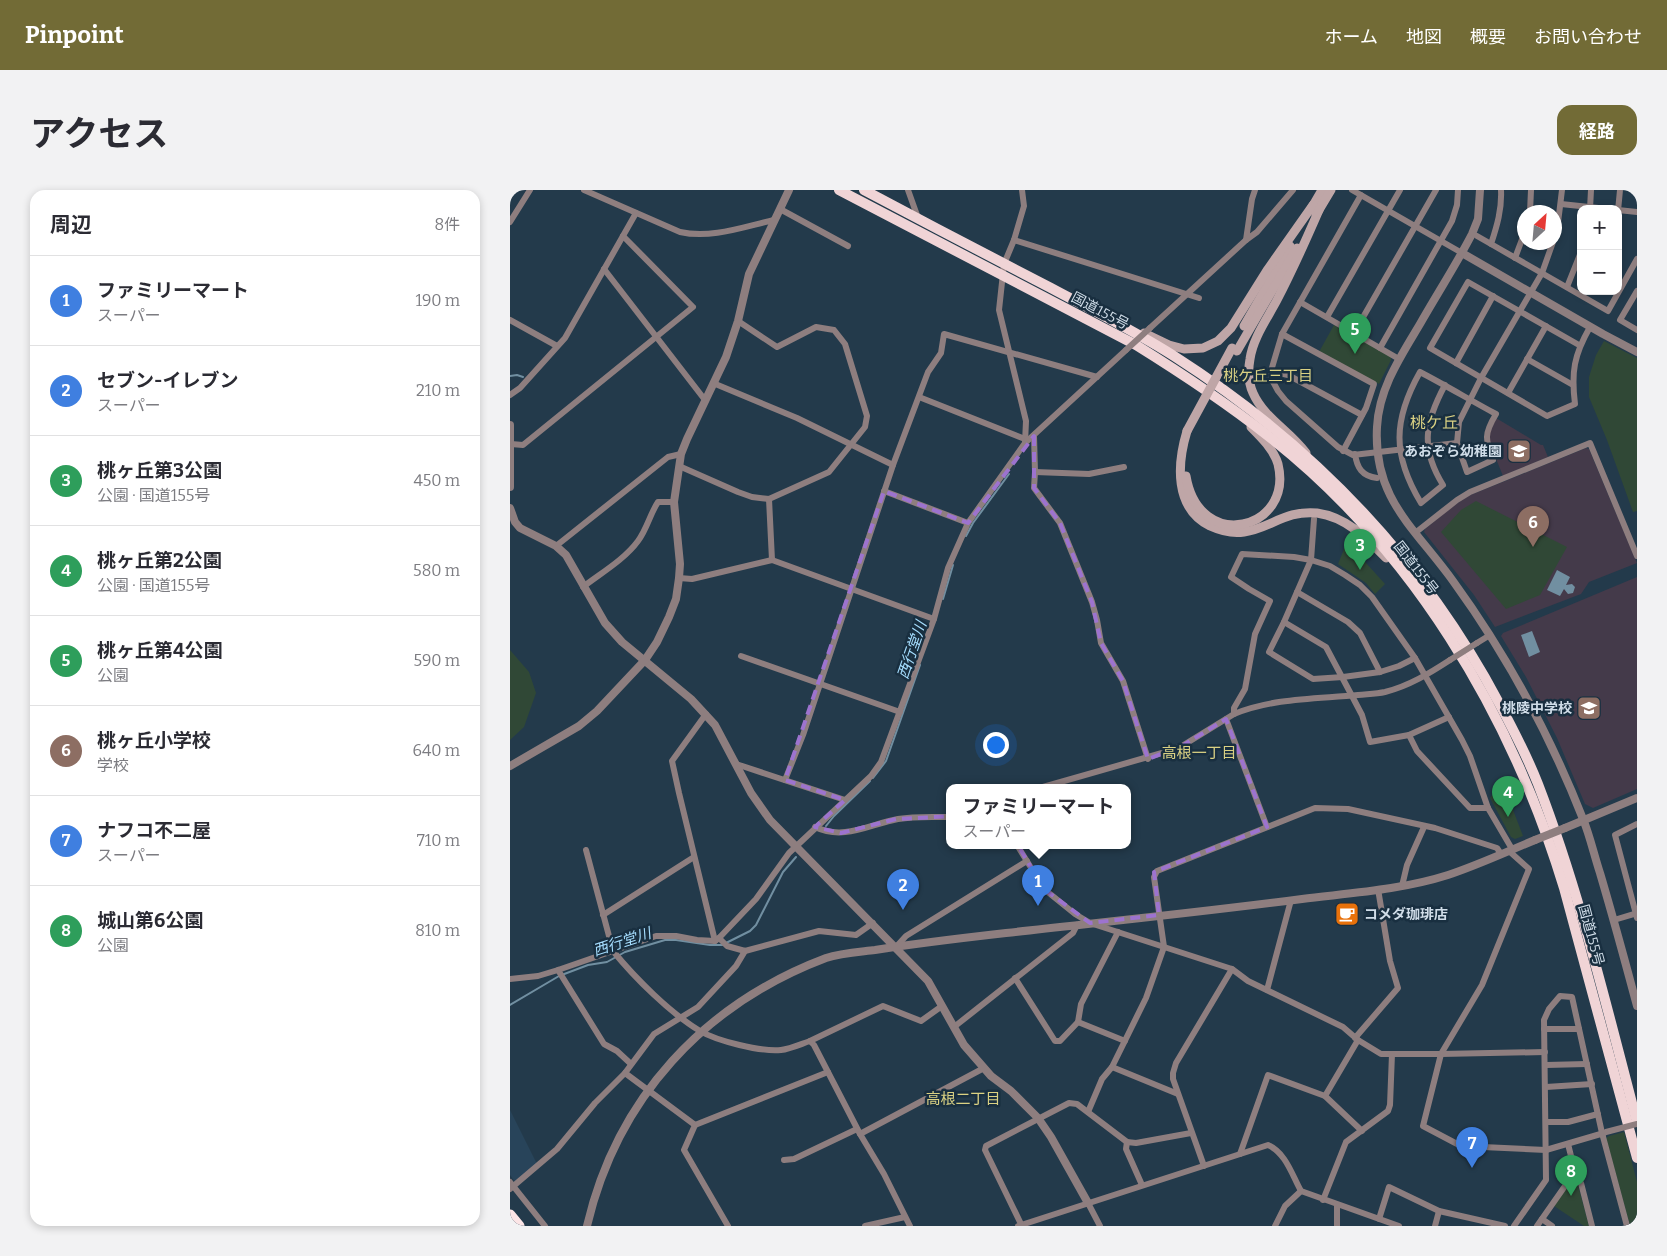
<!DOCTYPE html>
<html lang="ja">
<head>
<meta charset="utf-8">
<style>
  body { margin:0; font-family:Bitter,"Noto Sans JP",serif; background:#f2f2f3; color:#2b2b33 }
  .controls { position:absolute; right:15px; top:15px; display:grid; overflow:hidden; border-radius:10px; box-shadow:0 2px 8px #0003 }
  .controls button { width:45px; height:45px; display:grid; place-items:center; padding:0; border:0; border-bottom:1px solid #e1e1e2; background:#fff; color:#2b2b33; font:25px sans-serif }
  .compass { position:absolute; left:1007px; top:15px; width:45px; height:45px; border-radius:50%; background:#fff; box-shadow:0 2px 8px #0003; rotate:26deg }
  .you { position:absolute; left:485px; top:554px; width:18px; height:18px; margin:-12px; border:4px solid #fff; border-radius:50%; background:#1a73e8; box-shadow:0 0 0 8px #1a73e833 }
  .badge { display:grid; place-items:center; width:32px; height:32px; border-radius:50%; background:#726b36; color:#fff; font-size:16px; font-weight:700 }
  .pin { position:absolute; translate:-50% -41px; filter:drop-shadow(0 1px 2px #0008) }
  .pin::after { content:''; position:absolute; top:26px; width:18px; height:15px; background:inherit; clip-path:polygon(0 0,100% 0,50% 100%) }
  .popup { position:absolute; left:436px; top:594px; width:185px; height:65px; box-sizing:border-box; display:grid; place-content:center; border-radius:10px; background:#fff; filter:drop-shadow(0 1px 4px #0005); font-size:16px; white-space:nowrap; color:#7c7c81 }
  .popup b { font-size:19px; color:#2b2b33 }
  .popup::after { content:''; position:absolute; left:50%; top:100%; margin-left:-10px; border:10px solid transparent; border-top-color:#fff }
  .list { margin:0; padding:0; list-style:none }
  h2 { display:flex; justify-content:space-between; align-items:center; height:65px; margin:0; padding:0 20px; font-size:21px }
  h2 small { font-size:16px; font-weight:400; color:#7c7c81 }
  .list li { display:grid; grid-template-columns:32px 1fr auto; gap:15px; align-items:center; box-sizing:border-box; height:90px; padding:0 20px; border-top:1px solid #e1e1e2 }
  .list b { display:block; font-size:19px; white-space:nowrap }
  .list p { margin:0; font-size:16px; white-space:nowrap; color:#7c7c81 }
  .list em { font-size:16px; font-style:normal; color:#7c7c81 }
  .map { position:relative; flex:none; width:1127px; height:1036px; overflow:hidden; border-radius:15px }
  header { display:flex; align-items:center; gap:30px; box-sizing:border-box; height:70px; padding:0 25px; background:#726b36; color:#fff }
  header strong { font-size:24px }
  nav { display:flex; gap:28px; margin-inline-start:auto; font-size:18px }
  .intro { display:flex; align-items:center; justify-content:space-between; box-sizing:border-box; height:120px; padding:0 30px }
  h1 { margin:0; font-size:35px }
  .button { padding:12px 22px; border-radius:15px; background:#726b36; color:#fff; font-size:18px; font-weight:700 }
  main { display:flex; gap:30px; padding:0 30px }
  aside { flex:1; background:#fff; border-radius:15px; box-shadow:0 2px 8px #0003 }
  .map>svg:first-child { display:block }
</style>
</head>
<body>
<header>
<strong>Pinpoint</strong>
<nav><a>ホーム</a><a>地図</a><a>概要</a><a>お問い合わせ</a></nav>
</header>
<div class="intro"><h1>アクセス</h1><a class="button">経路</a></div>
<main>
<aside>
<h2>周辺<small>8件</small></h2>
<ul class="list">
<li><span class="badge" style="background:#3f7fe0">1</span><div><b>ファミリーマート</b><p>スーパー</p></div><em>190 m</em></li>
<li><span class="badge" style="background:#3f7fe0">2</span><div><b>セブン-イレブン</b><p>スーパー</p></div><em>210 m</em></li>
<li><span class="badge" style="background:#2e9e5b">3</span><div><b>桃ヶ丘第3公園</b><p>公園 · 国道155号</p></div><em>450 m</em></li>
<li><span class="badge" style="background:#2e9e5b">4</span><div><b>桃ヶ丘第2公園</b><p>公園 · 国道155号</p></div><em>580 m</em></li>
<li><span class="badge" style="background:#2e9e5b">5</span><div><b>桃ヶ丘第4公園</b><p>公園</p></div><em>590 m</em></li>
<li><span class="badge" style="background:#8d6e63">6</span><div><b>桃ヶ丘小学校</b><p>学校</p></div><em>640 m</em></li>
<li><span class="badge" style="background:#3f7fe0">7</span><div><b>ナフコ不二屋</b><p>スーパー</p></div><em>710 m</em></li>
<li><span class="badge" style="background:#2e9e5b">8</span><div><b>城山第6公園</b><p>公園</p></div><em>810 m</em></li>
</ul>
</aside>
<div class="map">
<svg width="1127" height="1036" viewBox="0 0 1127 1036">
  <rect width="100%" height="100%" fill="#233a4b"/>
  <path fill="#28445a" d="M 0,920 L 27,974 L 5,992 L 0,985 Z"/>
  <g fill="#443a4a">
    <path d="M 986,228 L 1031,255 L 1033,255 L 1038,267 L 993,286 L 980,254 L 979,244 Z"/>
    <path d="M 1076,258 L 1079,259 L 1127,373 L 1079,392 L 1071,404 L 985,437 L 964,405 L 914,342 L 915,339 L 942,317 L 958,306 Z"/>
    <path d="M 1127,387 L 1127,599 L 1083,618 L 1075,614 L 1047,548 L 1016,487 L 991,446 L 993,443 Z"/>
  </g>
  <g fill="#304836">
    <path d="M 824,135 L 881,167 L 881,170 L 869,194 L 809,162 Z"/>
    <path d="M 1094,151 L 1127,168 L 1127,321 L 1123,322 L 1097,250 L 1079,207 L 1079,187 L 1086,165 Z"/>
    <path d="M 966,311 L 1057,357 L 1030,405 L 996,419 L 931,342 L 951,320 Z"/>
    <path d="M 836,354 L 847,363 L 875,394 L 865,404 L 856,393 L 828,374 Z"/>
    <path d="M 0,460 L 19,482 L 26,503 L 14,537 L 0,550 Z"/>
    <path d="M 992,591 L 1013,646 L 1005,649 L 1001,647 L 980,608 Z"/>
    <path d="M 1114,942 L 1127,992 L 1127,1036 L 1120,1036 L 1096,948 L 1099,946 Z"/>
    <path d="M 1063,991 L 1068,995 L 1079,1036 L 1074,1036 L 1044,1016 L 1060,992 Z"/>
  </g>
  <g fill="#718fa1">
    <path d="M 1047,380 L 1060,387 L 1056,395 L 1062,394 L 1065,397 L 1063,403 L 1058,404 L 1054,399 L 1050,406 L 1037,400 Z"/>
    <path d="M 1022,441 L 1030,462 L 1019,467 L 1011,445 Z"/>
  </g>
  <g fill="none" stroke-linecap="round" stroke-linejoin="round">
    <g stroke="#718fa1" stroke-width="2">
      <path d="M 0,186 L 7,185 L 13,187"/>
      <path d="M 456,346 L 463,333 L 499,284"/>
      <path d="M 433,409 L 443,375"/>
      <path d="M 363,588 L 376,571 L 410,475"/>
      <path d="M 316,636 L 324,626 L 360,591"/>
      <path d="M 0,815 L 49,786 L 78,775 L 97,772 L 115,762 L 155,750 L 166,750 L 200,755 L 212,755 L 240,741 L 246,735 L 273,682 L 286,667"/>
    </g>
    <g stroke="#8e7e7f" stroke-width="6">
      <path d="M 74,0 L 170,42 C 201,49 233,37 264,30"/>
      <path d="M 398,0 L 408,28"/>
      <path d="M 512,0 L 514,16 L 504,50 L 494,74 L 489,120 L 516,231 L 515,253"/>
      <path d="M 842,0 L 952,63"/>
      <path d="M 991,0 C 992,19 987,36 981,54 L 1098,121 L 1127,69"/>
      <path d="M 851,5 L 772,144 L 761,181 L 762,190 L 768,201 L 776,211 L 828,257 L 843,265 L 947,253"/>
      <path d="M 1051,14 L 1098,19"/>
      <path d="M 270,19 L 338,56"/>
      <path d="M 1080,19 L 1081,0"/>
      <path d="M 1108,20 L 1127,22"/>
      <path d="M 1108,21 L 1110,0"/>
      <path d="M 1020,22 L 1021,0"/>
      <path d="M 0,32 L 20,0"/>
      <path d="M 967,46 L 981,54"/>
      <path d="M 1044,48 L 1047,41 L 1052,0"/>
      <path d="M 504,50 L 689,108"/>
      <path d="M 736,50 L 742,9 L 745,0"/>
      <path d="M 1005,68 L 1014,44"/>
      <path d="M 94,79 L 195,210"/>
      <path d="M 1057,97 L 1071,62"/>
      <path d="M 1127,101 L 1110,130 L 1127,140"/>
      <path d="M 790,112 L 889,169"/>
      <path d="M 817,127 L 890,0"/>
      <path d="M 0,130 L 47,156"/>
      <path d="M 640,138 L 736,50 L 747,42 L 783,0"/>
      <path d="M 844,143 L 926,0"/>
      <path d="M 772,144 L 864,194 L 856,218 L 833,261"/>
      <path d="M 1069,155 L 958,92 L 920,158 L 1037,226 L 1065,214 C 1061,182 1064,165 1080,137"/>
      <path d="M 870,158 L 942,31 L 947,15 L 948,0"/>
      <path d="M 1017,169 L 1063,195"/>
      <path d="M 946,173 L 983,106"/>
      <path d="M 761,181 L 778,185 L 852,225"/>
      <path d="M 203,193 L 287,228 L 383,275"/>
      <path d="M 935,195 C 915,232 910,258 933,295 L 911,313 C 882,265 883,230 910,182 C 935,195 960,210 986,224 C 974,244 975,249 983,270 L 957,282 L 947,253 L 949,232 L 971,188 L 1032,83 L 1043,52"/>
      <path d="M 998,203 L 1036,136"/>
      <path d="M 0,205 L 10,198 L 55,148 L 126,23"/>
      <path d="M 409,207 L 515,249"/>
      <path d="M 524,246 L 525,282 L 524,298 L 550,333 L 582,412 L 587,430 L 591,453 L 613,491 L 638,569"/>
      <path d="M 1,254 L 13,255 L 183,117 L 113,46"/>
      <path d="M 845,264 C 847,278 852,286 867,288"/>
      <path d="M 169,276 L 228,302 L 242,307 L 259,309 L 319,282 L 355,237 L 357,226 L 335,154 L 324,140 L 306,137 L 267,157 L 228,131"/>
      <path d="M 525,282 L 579,284 L 614,277"/>
      <path d="M 374,301 L 458,333"/>
      <path d="M 259,309 L 262,370"/>
      <path d="M 804,329 L 801,370 L 774,432 L 759,462 L 803,489 L 833,487 L 870,482 L 889,476 L 905,468"/>
      <path d="M 905,343 L 947,310 L 960,302 L 1080,253 L 1127,366"/>
      <path d="M 46,356 L 158,267 L 171,264"/>
      <path d="M 169,388 L 182,389 L 262,370 L 424,429"/>
      <path d="M 73,397 C 91,383 114,370 128,351 C 137,339 140,324 148,312 L 164,312"/>
      <path d="M 787,402 L 838,432 L 850,443 L 870,482"/>
      <path d="M 774,432 L 816,457 L 842,506 L 852,525 L 860,552 L 899,545 L 939,527"/>
      <path d="M 967,453 L 980,445"/>
      <path d="M 231,466 L 390,522"/>
      <path d="M 196,524 L 162,571 L 169,603 L 205,751"/>
      <path d="M 724,524 L 724,518 L 735,499 L 745,444 L 760,411 L 739,399 L 721,387 L 732,364 L 784,367 L 801,370 L 820,376 L 835,385 L 850,395 L 862,407 L 905,468 L 952,550 L 960,566 L 978,618 L 1002,659"/>
      <path d="M 716,529 L 757,637"/>
      <path d="M 899,545 L 907,561 L 960,618 L 978,618"/>
      <path d="M 226,574 L 335,610"/>
      <path d="M 275,590 L 293,545 L 383,275 L 418,182 L 431,163 L 434,144 L 587,187"/>
      <path d="M 533,597 L 652,563 L 672,556 L 724,524 C 763,508 807,509 848,505 C 857,504 866,504 875,502 C 899,496 920,483 940,470"/>
      <path d="M 1127,634 L 1105,645 L 1127,728"/>
      <path d="M 305,637 C 334,651 360,634 388,629 C 405,626 422,627 439,627"/>
      <path d="M 507,655 L 534,699 L 565,724 L 580,733 L 722,779 L 738,791 L 833,837 L 848,850 L 871,864 L 931,864 L 1035,862"/>
      <path d="M 76,660 L 103,761 C 125,788 160,823 190,841 C 207,851 251,862 271,860 C 280,859 291,854 300,851 L 304,855 L 350,944 L 374,984 L 400,1036"/>
      <path d="M 999,661 L 1019,679 L 972,795 L 931,864 L 913,936 L 951,956 L 1036,960"/>
      <path d="M 892,696 L 897,675 L 914,637"/>
      <path d="M 93,725 L 184,667"/>
      <path d="M 1104,730 L 1127,723"/>
      <path d="M 209,748 L 217,756 L 235,761 L 309,741 L 346,745 L 363,733"/>
      <path d="M 386,757 L 396,746 L 517,671"/>
      <path d="M 48,780 L 94,854 L 107,861 L 121,874"/>
      <path d="M 505,788 L 545,851 L 550,851 L 568,832 L 615,851"/>
      <path d="M 0,789 L 28,786 L 48,780 L 146,746 L 166,746 L 187,750 L 205,751 L 209,748 L 246,709 L 279,663 L 361,586 L 371,572 L 424,429 L 438,378 L 458,333 L 515,253 L 616,160"/>
      <path d="M 757,800 L 781,710"/>
      <path d="M 568,832 L 571,814 L 608,742"/>
      <path d="M 444,837 L 563,743 L 567,735"/>
      <path d="M 1034,839 L 1069,839"/>
      <path d="M 845,848 L 888,798 L 880,771 L 868,699"/>
      <path d="M 300,851 L 373,816 L 411,831 L 432,816"/>
      <path d="M 1036,875 L 1077,874"/>
      <path d="M 602,877 L 668,904"/>
      <path d="M 115,883 L 185,935 L 174,960 L 218,1036"/>
      <path d="M 1036,897 L 1082,894"/>
      <path d="M 815,906 L 848,850"/>
      <path d="M 578,922 L 592,889 L 602,877 L 636,808 L 654,757 L 644,687 L 647,681 L 805,618 L 838,619 L 925,638 L 987,658 L 991,664"/>
      <path d="M 1036,932 L 1058,932 L 1088,924"/>
      <path d="M 185,935 L 318,882"/>
      <path d="M 350,944 L 474,878"/>
      <path d="M 617,952 L 616,959 L 632,995"/>
      <path d="M 1036,960 L 1094,943"/>
      <path d="M 730,964 L 758,885 L 815,906 L 852,941"/>
      <path d="M 274,970 L 284,969 L 347,939"/>
      <path d="M 694,976 L 663,889 L 663,883 L 666,873 L 722,779"/>
      <path d="M 1062,986 L 1071,993 L 1082,1036"/>
      <path d="M 0,992 L 35,1036"/>
      <path d="M 0,999 L 47,959 L 85,913 L 115,883 L 144,844 L 188,817 L 226,776 L 235,761"/>
      <path d="M 813,1010 L 836,952 L 878,921 L 880,915 L 882,864"/>
      <path d="M 578,1013 L 590,1036"/>
      <path d="M 827,1015 L 827,1036"/>
      <path d="M 869,1029 L 879,997 L 929,1021 L 995,1036"/>
      <path d="M 1032,1029 L 1042,1036"/>
      <path d="M 355,1036 L 395,1027"/>
      <path d="M 508,1036 L 758,955 C 776,963 782,985 791,1001 L 889,1036"/>
      <path d="M 512,1036 L 475,960 L 476,956 L 559,913 L 567,914 L 617,952 L 626,953 L 681,943"/>
      <path d="M 765,1036 L 775,1016 L 791,1001"/>
      <path d="M 925,1036 L 929,1021"/>
      <path d="M 1004,1036 L 1036,990 L 1034,830 L 1039,819 L 1050,806 L 1062,807 L 1092,943 L 1117,1036"/>
      <path d="M 1027,1036 L 1062,986 L 1063,974 L 1058,954"/>
    </g>
    <g stroke="#8e7e7f" stroke-width="8">
      <path d="M 970,0 L 968,29 L 962,44 C 946,75 927,104 910,134 C 891,166 869,198 867,237 C 863,309 905,338 943,391 C 996,464 1040,545 1073,629 C 1080,646 1084,665 1090,683 C 1103,727 1115,771 1127,816"/>
      <path d="M 952,63 L 1093,144 L 1127,162"/>
      <path d="M 0,235 L 0,297"/>
      <path d="M 0,318 L 5,332 L 10,338 L 46,356 L 56,365 L 95,433 L 112,452 L 181,509 L 205,535 L 241,603 L 260,630 L 418,791 L 454,855 L 481,886 L 501,901 L 528,928 L 541,947 L 578,1013"/>
      <path d="M 0,576 L 69,536 L 87,521 L 135,470 L 147,452 L 159,427 L 166,409 L 169,388 L 170,374 L 164,312 L 171,264 L 177,249 L 216,167 L 228,131 L 239,84 L 279,0"/>
      <path d="M 1055,638 L 1127,608"/>
      <path d="M 77,1036 C 107,908 194,814 316,768 C 331,763 349,762 365,760 C 408,753 452,748 496,743 C 594,732 693,722 792,709 C 840,703 891,700 938,685 C 968,675 996,662 1025,650"/>
    </g>
    <g stroke="#bfa6a7" stroke-width="9">
      <path d="M 801,19 L 812,0"/>
      <path d="M 806,25 L 821,0"/>
      <path d="M 734,136 L 780,56"/>
      <path d="M 634,143 L 659,155 L 674,159 L 693,158 L 708,151 L 721,138 L 758,79 L 803,15"/>
      <path d="M 727,161 L 787,58"/>
      <path d="M 677,241 C 667,274 664,318 700,336 C 711,341 722,344 734,342 C 761,338 775,320 807,323 C 836,327 857,348 876,368"/>
      <path d="M 796,263 C 780,241 754,228 743,203 C 738,192 738,180 740,169 C 743,148 757,129 767,110 C 782,81 796,50 809,20"/>
      <path d="M 676,286 C 689,364 784,340 768,274 C 764,260 751,247 741,237"/>
    </g>
    <g stroke="#f0d4d6" stroke-width="10">
      <path d="M 329,0 L 626,155 C 671,183 715,212 757,245 C 902,358 1001,523 1054,698 L 1127,968"/>
      <path d="M 354,0 C 416,33 479,66 541,98 C 582,120 625,141 664,166 C 803,255 912,368 989,513 C 1003,539 1017,566 1028,594 C 1070,703 1097,819 1127,932"/>
    </g>
    <path stroke="#fce5e6" stroke-width="11" d="M 0,1025 L 9,1036"/>
    <g stroke="#8e7e7f" stroke-width="6">
      <path d="M 616,160 L 640,138"/>
      <path d="M 940,470 L 967,453"/>
      <path d="M 1096,942 L 1127,934"/>
    </g>
    <path stroke="#8e7e7f" stroke-width="8" d="M 1025,650 L 1055,638"/>
    <path stroke="#bfa6a7" stroke-width="9" d="M 677,241 L 722,158"/>
  </g>
  <path fill="none" stroke="#9d73cf" stroke-width="4" stroke-dasharray="10 6" stroke-linejoin="round" d="M 524,246 L 524,298 L 550,333 L 582,412 L 591,453 L 613,491 L 638,569 L 672,556 L 716,529 L 757,637 L 644,682 L 649,725 L 580,733 L 534,699 L 485,617 L 465,625 L 386,629 L 331,643 L 305,637 L 335,610 L 275,590 L 374,301 L 458,333 Z"/>
  <defs>
    <g id="school-square" transform="scale(1.25)"><rect x="-9" y="-9" width="18" height="18" rx="4" fill="#8d6e63" stroke="#192f40"/><path d="M0-5L7-2L0 1L-7-2ZM-4 1L0 2.5L4 1V4Q0 6-4 4Z" fill="#fff"/></g>
    <g id="cafe-square" transform="scale(1.25)"><rect x="-9" y="-9" width="18" height="18" rx="4" fill="#e8710a" stroke="#192f40"/><path d="M-5.5-4.5H6V0H3Q3 3.5 0 3.5H-2.5Q-5.5 3.5-5.5 0ZM3-3.2v2h1.7v-2ZM-6 4.5H4V6H-6Z" fill="#fff"/></g>
  </defs>
  <g fill-rule="evenodd">
    <use href="#school-square" x="1009" y="261"/>
    <use href="#school-square" x="1079" y="518"/>
    <use href="#cafe-square" x="837" y="724"/>
  </g>
  <g text-anchor="middle" dominant-baseline="central" stroke-width="5" stroke-linejoin="round" paint-order="stroke">
    <g font-size="14" fill="#d0dde8" stroke="#192f40">
      <text transform="translate(590 121) rotate(28)">国道155号</text>
      <text transform="translate(906 378) rotate(52)">国道155号</text>
      <text transform="translate(1081 745) rotate(75)">国道155号</text>
    </g>
    <g font-size="14" font-weight="bold" fill="#d0dde8" stroke="#192f40" text-anchor="end">
      <text x="992" y="261">あおぞら幼稚園</text>
      <text x="1062" y="518">桃陵中学校</text>
      <text x="854" y="724" text-anchor="start">コメダ珈琲店</text>
    </g>
    <g font-size="15" fill="#dad183" stroke="#192f40">
      <text x="758" y="186">桃ケ丘三丁目</text>
      <text x="689" y="563">高根一丁目</text>
      <text x="453" y="909">高根二丁目</text>
    </g>
    <g font-size="15" font-style="italic" fill="#a5ddfe" stroke="#192f40">
      <text transform="translate(402 460) rotate(-71)">西行堂川</text>
      <text transform="translate(112 752) rotate(-18)">西行堂川</text>
    </g>
    <g font-size="16" fill="#dad183" stroke="#192f40">
      <text x="924" y="232">桃ケ丘</text>
    </g>
  </g>
</svg>
<div class="controls">
<button>+</button>
<button>−</button>
</div>
<svg class="compass" viewBox="-18 -18 36 36"><path d="M0-13l5 13h-10z" fill="#e53935"/><path d="M0 13l5-13h-10z" fill="#7c7c81"/></svg>
<div class="you"></div>
<div class="pin badge" style="left:528px;top:716px;background:#3f7fe0">1</div>
<div class="popup"><b>ファミリーマート</b>スーパー</div>
<div class="pin badge" style="left:393px;top:720px;background:#3f7fe0">2</div>
<div class="pin badge" style="left:850px;top:380px;background:#2e9e5b">3</div>
<div class="pin badge" style="left:998px;top:627px;background:#2e9e5b">4</div>
<div class="pin badge" style="left:845px;top:164px;background:#2e9e5b">5</div>
<div class="pin badge" style="left:1023px;top:357px;background:#8d6e63">6</div>
<div class="pin badge" style="left:962px;top:978px;background:#3f7fe0">7</div>
<div class="pin badge" style="left:1061px;top:1006px;background:#2e9e5b">8</div>
</div>
</main>
</body>
</html>
